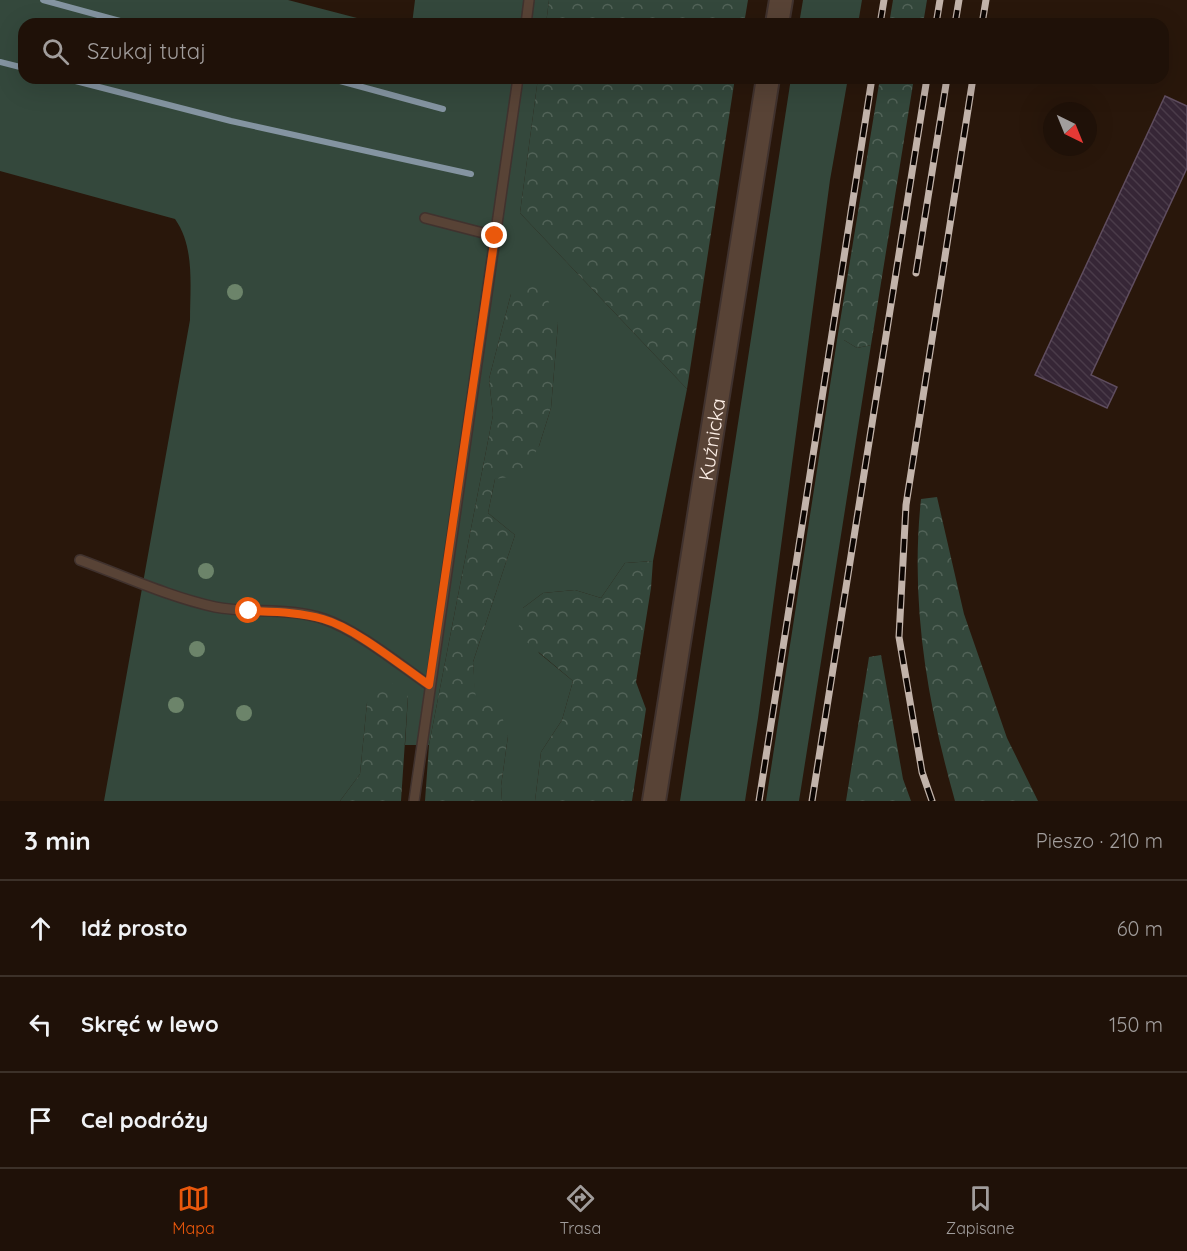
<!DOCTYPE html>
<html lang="pl">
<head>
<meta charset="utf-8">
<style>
  body { margin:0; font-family:Quicksand,sans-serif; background:#271a12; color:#f1f3f6 }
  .compass { position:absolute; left:1043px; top:102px; width:54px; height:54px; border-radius:50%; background:#1f1108; box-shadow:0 6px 24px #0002; rotate:137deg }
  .stop { position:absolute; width:18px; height:18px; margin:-14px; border:4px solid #ea580c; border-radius:50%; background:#fff }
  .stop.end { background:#ea580c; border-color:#fff; box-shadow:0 2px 6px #0008 }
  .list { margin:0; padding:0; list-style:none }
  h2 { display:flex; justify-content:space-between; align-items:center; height:78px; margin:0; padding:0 24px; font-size:26px }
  h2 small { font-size:20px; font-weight:400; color:#a19d9c }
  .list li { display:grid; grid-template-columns:39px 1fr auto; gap:18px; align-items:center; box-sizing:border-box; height:96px; padding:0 24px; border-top:2px solid #3c3129 }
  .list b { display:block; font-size:22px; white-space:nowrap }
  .list em { font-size:20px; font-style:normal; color:#a19d9c }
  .icon { flex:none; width:33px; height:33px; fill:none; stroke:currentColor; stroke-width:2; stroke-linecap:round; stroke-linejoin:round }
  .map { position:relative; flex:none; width:1187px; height:801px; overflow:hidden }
  .search { position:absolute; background:#1f1108; box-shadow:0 6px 24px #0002; left:18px; right:18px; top:18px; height:66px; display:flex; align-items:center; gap:15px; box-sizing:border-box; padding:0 21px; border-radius:18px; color:#a19d9c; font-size:22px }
  .sheet { height:366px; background:#1f1108 }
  nav { display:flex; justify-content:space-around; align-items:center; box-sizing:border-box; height:84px; border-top:2px solid #3c3129; background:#1f1108; font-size:16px; color:#a19d9c }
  nav a { display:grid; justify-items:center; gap:3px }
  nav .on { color:#ea580c }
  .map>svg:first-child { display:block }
</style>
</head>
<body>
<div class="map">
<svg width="1187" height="801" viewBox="0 0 1187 801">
  <defs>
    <pattern id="forest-crowns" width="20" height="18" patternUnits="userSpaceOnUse" patternTransform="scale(1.5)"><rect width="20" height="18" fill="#34483c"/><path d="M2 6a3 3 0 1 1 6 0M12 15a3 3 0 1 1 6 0" fill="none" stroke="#526358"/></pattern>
    <pattern id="building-back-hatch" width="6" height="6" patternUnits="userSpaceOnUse" patternTransform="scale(1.5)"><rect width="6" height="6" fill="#362636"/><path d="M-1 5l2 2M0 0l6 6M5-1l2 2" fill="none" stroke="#4a3b49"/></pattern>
  </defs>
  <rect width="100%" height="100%" fill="#29170b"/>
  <g fill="#34483c">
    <path d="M 0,0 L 288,0 L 380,24 L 24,24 L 24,78 L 538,78 L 520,213 L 687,389 L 653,561 L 625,563 L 601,598 L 575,590 L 543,593 L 523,608 L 539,653 L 573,681 L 562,720 L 541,752 L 535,801 L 502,801 L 501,786 L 508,736 L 475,703 L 473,662 L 515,535 L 488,513 L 495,479 L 539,446 L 551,408 L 558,323 L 511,294 L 489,379 L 493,415 L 429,745 L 405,745 L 408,696 L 367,703 L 360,774 L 340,801 L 104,801 L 190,320 C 190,286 195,247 175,219 L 0,171 Z"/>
    <path d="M 415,0 L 549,0 L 546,24 L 412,24 Z"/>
    <path d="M 803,0 L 862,0 L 858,24 L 799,24 Z"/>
    <path d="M 791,78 L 848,78 L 830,180 L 758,718 L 745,801 L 680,801 Z"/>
    <path d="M 837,340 L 844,340 L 857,348 L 871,345 L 799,801 L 766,801 Z"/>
  </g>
  <g fill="url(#forest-crowns)">
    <path d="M 549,0 L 748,0 L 744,24 L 546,24 Z"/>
    <path d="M 893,0 L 927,0 L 923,24 L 889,24 Z"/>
    <path d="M 538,78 L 735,78 L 687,389 L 520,213 Z"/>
    <path d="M 880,78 L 914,78 L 871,345 L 857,348 L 844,340 L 837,340 Z"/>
    <path d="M 526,283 L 544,291 L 558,323 L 551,408 L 539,446 L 523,475 L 495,479 L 488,513 L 515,535 L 473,662 L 476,702 L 499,707 L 508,736 L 501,786 L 502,801 L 425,801 L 429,745 L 493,415 L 489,379 L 511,294 Z"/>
    <path d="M 937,497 L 964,614 L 1007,738 L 1038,801 L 955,801 C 927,701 910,603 921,499 Z"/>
    <path d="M 653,561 L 651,588 L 636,682 L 646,709 L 632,801 L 535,801 L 541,752 L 562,720 L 573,681 L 517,634 L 523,608 L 543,593 L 575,590 L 601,598 L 625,563 Z"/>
    <path d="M 881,655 L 903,779 L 911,801 L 846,801 L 869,657 Z"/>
    <path d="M 390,682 L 408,696 L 401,801 L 340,801 L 360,774 L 367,703 L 380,685 Z"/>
  </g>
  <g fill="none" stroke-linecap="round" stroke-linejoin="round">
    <g stroke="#8494a1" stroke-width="6">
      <path d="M 43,0 L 131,24"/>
      <path d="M 0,62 L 24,68"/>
      <path d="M 64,78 L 231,121 L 471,174"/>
      <path d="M 329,78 L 443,109"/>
    </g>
  </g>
  <path fill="url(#building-back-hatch)" stroke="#5f4d5f" stroke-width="1.5" d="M 1165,96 L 1187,106 L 1187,168 L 1091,375 L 1117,387 L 1107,408 L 1035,375 Z"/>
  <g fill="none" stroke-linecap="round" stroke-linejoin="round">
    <g stroke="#40322e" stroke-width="12">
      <g id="service">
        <path d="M 526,24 L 529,0"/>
        <path d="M 425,218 L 495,236"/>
        <path d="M 80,560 C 124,576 169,597 215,607 C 251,614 289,607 324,619 C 357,630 400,665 429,685"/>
        <path d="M 414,801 L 518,78"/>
      </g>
    </g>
    <g stroke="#40322e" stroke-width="26">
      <g id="tertiary">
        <path d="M 777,24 L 781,0"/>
        <path id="s1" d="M 654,801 L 768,78"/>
      </g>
    </g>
    <use href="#service" stroke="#584336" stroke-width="9"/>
    <use href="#tertiary" stroke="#584336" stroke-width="22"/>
    <g stroke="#c2b3aa" stroke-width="7">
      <g id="rail">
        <path d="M 880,24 L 884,0"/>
        <path d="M 936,24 L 940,0"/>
        <path d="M 955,24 L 959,0"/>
        <path d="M 982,24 L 986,0"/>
        <path d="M 916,273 L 947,78"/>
        <path d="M 759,801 L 872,78"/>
        <path d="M 812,801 L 927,78"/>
        <path d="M 932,801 L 922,772 L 899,637 L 906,505 L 973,78"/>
      </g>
    </g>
    <use href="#rail" stroke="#0c0502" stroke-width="4.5" stroke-dasharray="14" stroke-linecap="butt"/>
  </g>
  <g fill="#6c846a">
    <circle cx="235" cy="292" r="8"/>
    <circle cx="206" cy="571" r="8"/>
    <circle cx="197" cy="649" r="8"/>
    <circle cx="176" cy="705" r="8"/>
    <circle cx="244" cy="713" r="8"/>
  </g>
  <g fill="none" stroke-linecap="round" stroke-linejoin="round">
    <path stroke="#ea580c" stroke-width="8" d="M 249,611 C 274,612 299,612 323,619 C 355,628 400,665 429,685 L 495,236"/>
  </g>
  <g text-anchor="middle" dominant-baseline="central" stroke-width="4.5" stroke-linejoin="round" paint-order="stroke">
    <g font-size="20" fill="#fef0e8" stroke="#0c0502">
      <text stroke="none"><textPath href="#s1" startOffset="366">Kuźnicka</textPath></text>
    </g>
  </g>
</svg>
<svg class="compass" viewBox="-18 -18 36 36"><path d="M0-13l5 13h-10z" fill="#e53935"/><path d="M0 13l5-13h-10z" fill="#a19d9c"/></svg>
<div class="stop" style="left:249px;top:611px"></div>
<div class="stop end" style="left:495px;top:236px"></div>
<div class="search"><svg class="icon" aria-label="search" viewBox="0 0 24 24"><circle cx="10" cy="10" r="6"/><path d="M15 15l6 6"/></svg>Szukaj tutaj</div>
</div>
<section class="sheet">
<h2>3 min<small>Pieszo · 210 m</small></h2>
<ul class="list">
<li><svg class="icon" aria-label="ahead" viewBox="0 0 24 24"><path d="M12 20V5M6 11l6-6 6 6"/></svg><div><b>Idź prosto</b></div><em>60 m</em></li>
<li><svg class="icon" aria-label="left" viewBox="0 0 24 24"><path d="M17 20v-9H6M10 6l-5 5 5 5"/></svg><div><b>Skręć w lewo</b></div><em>150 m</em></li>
<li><svg class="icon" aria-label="arrive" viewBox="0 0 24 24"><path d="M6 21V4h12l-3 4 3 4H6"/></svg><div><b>Cel podróży</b></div></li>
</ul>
</section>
<nav>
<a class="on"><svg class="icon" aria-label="map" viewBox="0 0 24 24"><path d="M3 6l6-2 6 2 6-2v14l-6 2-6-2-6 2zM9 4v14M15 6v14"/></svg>Mapa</a>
<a><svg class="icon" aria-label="directions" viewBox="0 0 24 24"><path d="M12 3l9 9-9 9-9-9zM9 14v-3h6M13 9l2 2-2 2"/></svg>Trasa</a>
<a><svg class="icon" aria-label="saved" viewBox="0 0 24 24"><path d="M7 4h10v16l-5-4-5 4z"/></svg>Zapisane</a>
</nav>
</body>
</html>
